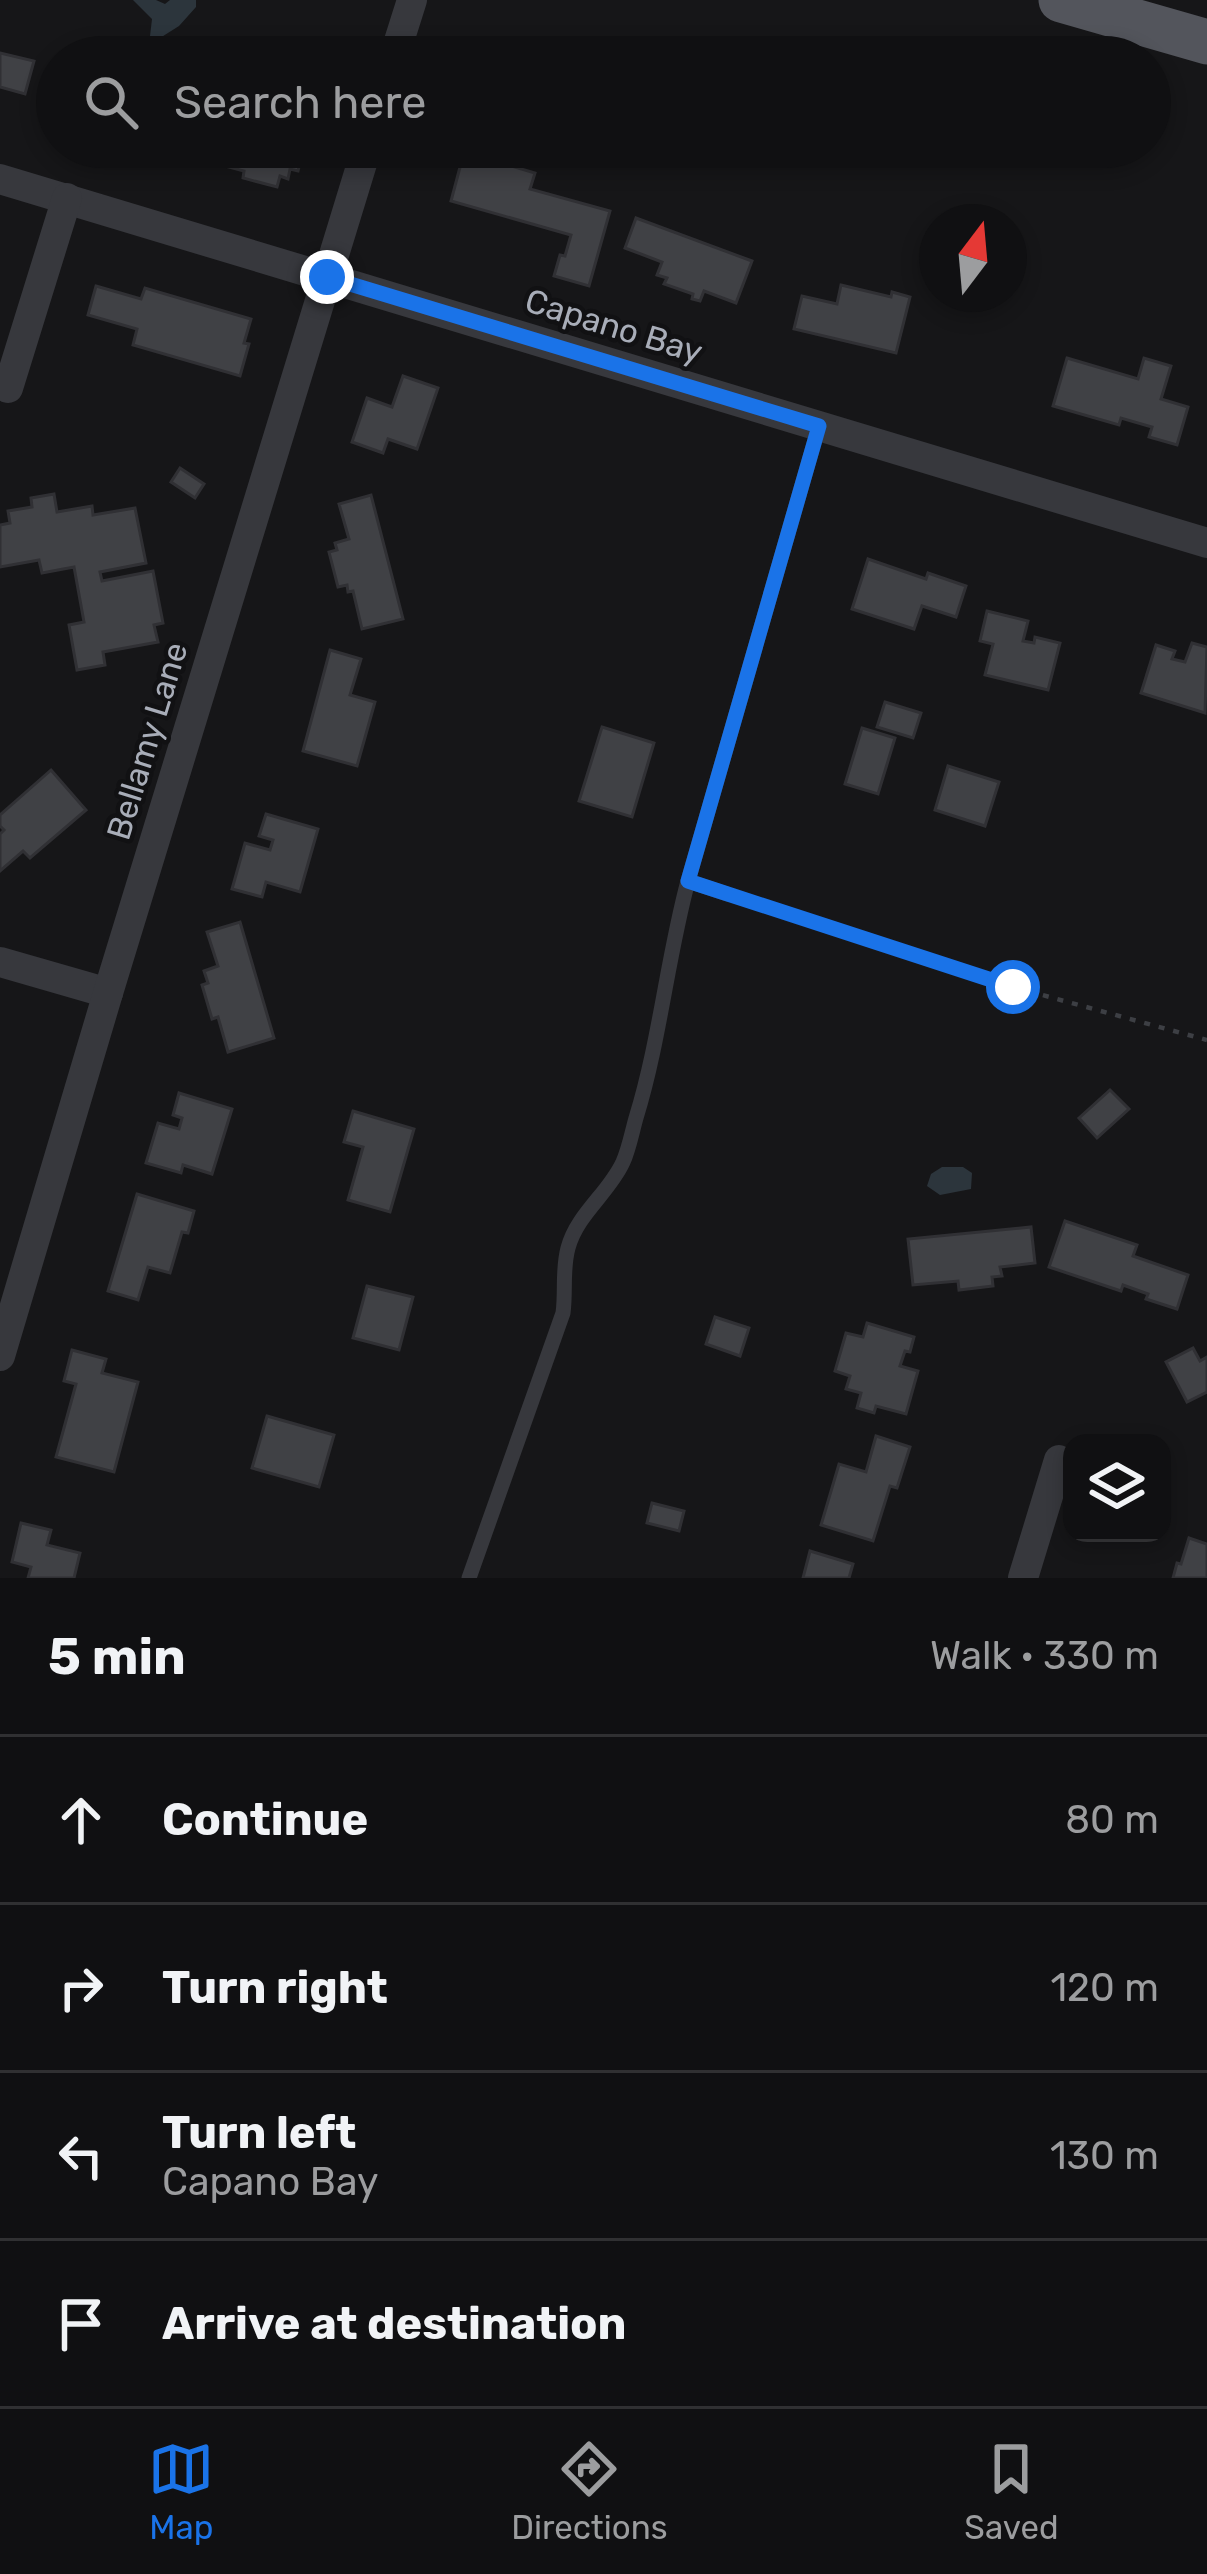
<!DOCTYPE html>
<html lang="en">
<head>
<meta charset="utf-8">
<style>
  body { margin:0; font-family:Rubik,sans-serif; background:#19191b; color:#f1f3f6 }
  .controls { position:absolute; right:36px; bottom:36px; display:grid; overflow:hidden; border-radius:24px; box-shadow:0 6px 18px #0003 }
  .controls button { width:108px; height:108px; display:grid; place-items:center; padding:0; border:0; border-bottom:3px solid #303032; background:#101012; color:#f1f3f6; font:60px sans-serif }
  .compass { position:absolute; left:919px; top:204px; width:108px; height:108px; border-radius:50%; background:#101012; box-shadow:0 6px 18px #0003; rotate:16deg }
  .stop { position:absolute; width:36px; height:36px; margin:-27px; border:9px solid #1a73e8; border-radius:50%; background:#fff }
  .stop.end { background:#1a73e8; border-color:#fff; box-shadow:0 3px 12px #0008 }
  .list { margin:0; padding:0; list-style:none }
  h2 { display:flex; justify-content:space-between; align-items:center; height:156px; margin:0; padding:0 48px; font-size:51px }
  h2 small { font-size:39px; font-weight:400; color:#9c9d9f }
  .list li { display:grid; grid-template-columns:78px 1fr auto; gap:36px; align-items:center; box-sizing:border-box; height:168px; padding:0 48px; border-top:3px solid #303032 }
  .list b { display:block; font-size:45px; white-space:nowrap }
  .list p { margin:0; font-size:39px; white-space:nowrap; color:#9c9d9f }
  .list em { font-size:39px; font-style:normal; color:#9c9d9f }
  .icon { flex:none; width:66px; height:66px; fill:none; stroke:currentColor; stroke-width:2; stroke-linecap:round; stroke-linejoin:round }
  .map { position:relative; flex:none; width:1207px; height:1578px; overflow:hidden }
  .search { position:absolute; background:#101012; box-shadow:0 6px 18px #0003; left:36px; right:36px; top:36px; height:132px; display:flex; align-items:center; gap:30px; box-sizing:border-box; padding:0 42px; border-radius:66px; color:#9c9d9f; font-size:45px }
  .sheet { height:828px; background:#101012 }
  nav { display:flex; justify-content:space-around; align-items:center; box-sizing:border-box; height:168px; border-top:3px solid #303032; background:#101012; font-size:33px; color:#9c9d9f }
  nav a { display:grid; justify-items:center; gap:6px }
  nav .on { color:#1a73e8 }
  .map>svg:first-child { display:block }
</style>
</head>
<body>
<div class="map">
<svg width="1207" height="1578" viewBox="0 0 1207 1578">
  <rect width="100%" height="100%" fill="#161618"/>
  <g fill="#2c353c">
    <path d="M 133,0 L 156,0 L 165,4 L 170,0 L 196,0 L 196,7 L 179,26 L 160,38 L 150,36 L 152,19 Z"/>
    <path d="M 942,1167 L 963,1167 L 972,1173 L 971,1189 L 940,1195 L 927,1186 L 931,1174 Z"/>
  </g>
  <g fill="#404145" stroke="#303034" stroke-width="3">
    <path d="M 0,53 L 34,61 L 25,94 L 0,87 Z"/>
    <path d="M 198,147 L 304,147 L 298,171 L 290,169 L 288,179 L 280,176 L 277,187 L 243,178 L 244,171 L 195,158 Z"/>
    <path d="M 464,152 L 535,173 L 530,189 L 610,211 L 589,286 L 554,276 L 560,255 L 565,256 L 571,235 L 451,201 Z"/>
    <path d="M 636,218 L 752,261 L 736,303 L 704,291 L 700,301 L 692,299 L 693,294 L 664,284 L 667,278 L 657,275 L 662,262 L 625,248 Z"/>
    <path d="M 841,285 L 891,297 L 892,292 L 910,297 L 896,353 L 794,329 L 802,296 L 837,304 Z"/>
    <path d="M 96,286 L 141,299 L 145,288 L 251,319 L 244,343 L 249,344 L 240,376 L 133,345 L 137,329 L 88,315 Z"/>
    <path d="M 1067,358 L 1138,379 L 1144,358 L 1171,366 L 1161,399 L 1188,407 L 1177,445 L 1149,437 L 1152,427 L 1121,418 L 1119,425 L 1053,406 Z"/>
    <path d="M 403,376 L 438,388 L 417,449 L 388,439 L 383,453 L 352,442 L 367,398 L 392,407 Z"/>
    <path d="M 180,468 L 204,484 L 195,498 L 171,482 Z"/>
    <path d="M 54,494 L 57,512 L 92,506 L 93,515 L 135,508 L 146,563 L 100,572 L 102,581 L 153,571 L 163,623 L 154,625 L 158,642 L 103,652 L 105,665 L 77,670 L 69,625 L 84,622 L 74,567 L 42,573 L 39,560 L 0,567 L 0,525 L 10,523 L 8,511 L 32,507 L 31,498 Z"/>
    <path d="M 371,495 L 403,619 L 362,629 L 353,591 L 348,592 L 347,585 L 338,587 L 329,552 L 337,550 L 335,543 L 349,539 L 339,504 Z"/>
    <path d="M 868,559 L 926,579 L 928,573 L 966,586 L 956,617 L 922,606 L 914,629 L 852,609 Z"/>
    <path d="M 987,611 L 1028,621 L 1023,641 L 1034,643 L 1035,637 L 1060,643 L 1048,690 L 985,675 L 993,644 L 980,641 Z"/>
    <path d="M 1192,643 L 1207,647 L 1205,713 L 1141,693 L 1156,645 L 1175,651 L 1172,659 L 1185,662 Z"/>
    <path d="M 330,650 L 361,659 L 350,695 L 375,702 L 357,766 L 303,751 Z"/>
    <path d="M 885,702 L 921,713 L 913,738 L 877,727 Z"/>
    <path d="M 602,727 L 654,743 L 632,817 L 579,801 Z"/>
    <path d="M 862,728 L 895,738 L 878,794 L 845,784 Z"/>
    <path d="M 948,766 L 999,782 L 985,826 L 935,810 Z"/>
    <path d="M 51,770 L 86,810 L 30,858 L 23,851 L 0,871 L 0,834 L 4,830 L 0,826 L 0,815 Z"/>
    <path d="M 266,814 L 318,829 L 300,892 L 266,882 L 262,897 L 232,889 L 245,843 L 270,850 L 273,840 L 259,836 Z"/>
    <path d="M 240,922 L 274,1038 L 228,1052 L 218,1017 L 212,1019 L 202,985 L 208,983 L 204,971 L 218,966 L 207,932 Z"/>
    <path d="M 1110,1090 L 1129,1109 L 1097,1138 L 1079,1118 Z"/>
    <path d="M 179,1093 L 232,1109 L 212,1174 L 183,1165 L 181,1173 L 146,1163 L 158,1123 L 179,1129 L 182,1118 L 173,1115 Z"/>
    <path d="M 353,1111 L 414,1129 L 390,1212 L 348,1200 L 363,1147 L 344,1142 Z"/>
    <path d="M 137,1194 L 194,1211 L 188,1233 L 182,1232 L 170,1273 L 148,1267 L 138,1300 L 108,1291 Z"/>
    <path d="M 1065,1221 L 1137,1245 L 1133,1256 L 1188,1275 L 1177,1309 L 1146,1299 L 1148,1294 L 1123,1285 L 1121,1291 L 1049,1267 Z"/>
    <path d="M 1031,1227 L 1035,1263 L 1000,1267 L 1002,1276 L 992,1277 L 993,1286 L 959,1290 L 958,1281 L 913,1285 L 908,1239 Z"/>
    <path d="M 367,1286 L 413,1297 L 399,1350 L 353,1338 Z"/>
    <path d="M 715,1317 L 749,1328 L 740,1356 L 706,1344 Z"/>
    <path d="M 867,1323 L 914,1337 L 910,1352 L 905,1351 L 900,1366 L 918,1371 L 906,1414 L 876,1406 L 874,1413 L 857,1408 L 861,1393 L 846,1389 L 850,1376 L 835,1371 L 846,1333 L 863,1337 Z"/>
    <path d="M 1193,1348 L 1200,1361 L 1207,1357 L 1207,1392 L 1187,1402 L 1166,1362 Z"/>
    <path d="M 72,1350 L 106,1359 L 102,1373 L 138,1382 L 114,1472 L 56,1457 L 76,1384 L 64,1381 Z"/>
    <path d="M 267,1416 L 334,1435 L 319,1487 L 252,1468 Z"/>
    <path d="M 876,1436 L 910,1447 L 897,1488 L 890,1486 L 873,1541 L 821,1525 L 839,1464 L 866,1472 Z"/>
    <path d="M 652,1503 L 684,1511 L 679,1531 L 647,1523 Z"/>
    <path d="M 21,1523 L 51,1530 L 47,1545 L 80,1553 L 74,1578 L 28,1578 L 31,1567 L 12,1562 Z"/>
    <path d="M 1189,1538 L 1207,1544 L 1207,1578 L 1173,1578 L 1177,1563 L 1181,1564 Z"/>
    <path d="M 810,1551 L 853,1564 L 849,1578 L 803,1578 Z"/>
  </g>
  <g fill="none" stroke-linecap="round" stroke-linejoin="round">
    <path stroke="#3d3f44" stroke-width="4.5" stroke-dasharray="6 9" stroke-linecap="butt" d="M 743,899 L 1013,987 L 1207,1040"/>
    <g stroke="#37383d" stroke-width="15">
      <path d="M 688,881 L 727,894"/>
      <path d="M 469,1578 L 563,1313 C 566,1291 562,1270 568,1248 C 577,1214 609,1193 623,1162 C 629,1149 632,1132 636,1118 C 660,1040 667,959 688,881 L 819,426"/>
    </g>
    <g stroke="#37383d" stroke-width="30">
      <path d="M 394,57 L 412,0"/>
      <path d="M 0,179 L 1207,543"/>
      <path d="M 8,388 L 67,198"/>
      <path d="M 0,962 L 108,993"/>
      <path d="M 0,1356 L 108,993 L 367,147"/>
      <path d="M 1023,1578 L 1059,1460"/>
    </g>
    <path stroke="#53555c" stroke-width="45" d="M 1061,0 L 1207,42"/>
  </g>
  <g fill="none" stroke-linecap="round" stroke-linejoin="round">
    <path stroke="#1a73e8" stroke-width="15" d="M 327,277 L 819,426 L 688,881 L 1013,987"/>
  </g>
  <g text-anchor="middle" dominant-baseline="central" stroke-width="9" stroke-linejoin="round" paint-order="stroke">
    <g font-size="33" fill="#a8adb8" stroke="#111113">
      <text transform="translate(614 326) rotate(17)">Capano Bay</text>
      <text transform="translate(147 741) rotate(-73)">Bellamy Lane</text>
    </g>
  </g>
</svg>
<div class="controls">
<button><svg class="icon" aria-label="layers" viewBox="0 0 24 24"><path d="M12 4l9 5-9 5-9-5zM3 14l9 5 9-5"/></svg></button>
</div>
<svg class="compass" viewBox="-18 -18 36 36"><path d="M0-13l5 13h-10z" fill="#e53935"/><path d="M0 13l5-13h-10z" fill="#9c9d9f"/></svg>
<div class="stop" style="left:1013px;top:987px"></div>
<div class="stop end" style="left:327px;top:277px"></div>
<div class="search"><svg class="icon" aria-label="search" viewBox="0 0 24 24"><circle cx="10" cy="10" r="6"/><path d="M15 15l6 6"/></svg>Search here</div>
</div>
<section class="sheet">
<h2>5 min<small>Walk · 330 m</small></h2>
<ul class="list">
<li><svg class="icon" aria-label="ahead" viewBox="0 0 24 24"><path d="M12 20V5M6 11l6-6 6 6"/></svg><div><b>Continue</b></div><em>80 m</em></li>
<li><svg class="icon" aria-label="right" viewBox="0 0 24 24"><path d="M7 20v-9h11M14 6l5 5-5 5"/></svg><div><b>Turn right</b></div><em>120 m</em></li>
<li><svg class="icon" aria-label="left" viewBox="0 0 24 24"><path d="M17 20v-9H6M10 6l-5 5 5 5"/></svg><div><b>Turn left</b><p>Capano Bay</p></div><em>130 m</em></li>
<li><svg class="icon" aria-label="arrive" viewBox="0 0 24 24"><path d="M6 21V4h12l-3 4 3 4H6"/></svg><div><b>Arrive at destination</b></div></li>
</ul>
</section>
<nav>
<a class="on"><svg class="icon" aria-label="map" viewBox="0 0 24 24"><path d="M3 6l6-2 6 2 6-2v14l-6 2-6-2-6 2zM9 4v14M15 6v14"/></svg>Map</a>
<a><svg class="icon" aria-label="directions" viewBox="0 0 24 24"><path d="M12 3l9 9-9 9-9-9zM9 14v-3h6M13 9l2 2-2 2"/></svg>Directions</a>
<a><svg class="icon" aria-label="saved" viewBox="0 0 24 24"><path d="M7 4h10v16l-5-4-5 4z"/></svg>Saved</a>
</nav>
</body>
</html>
